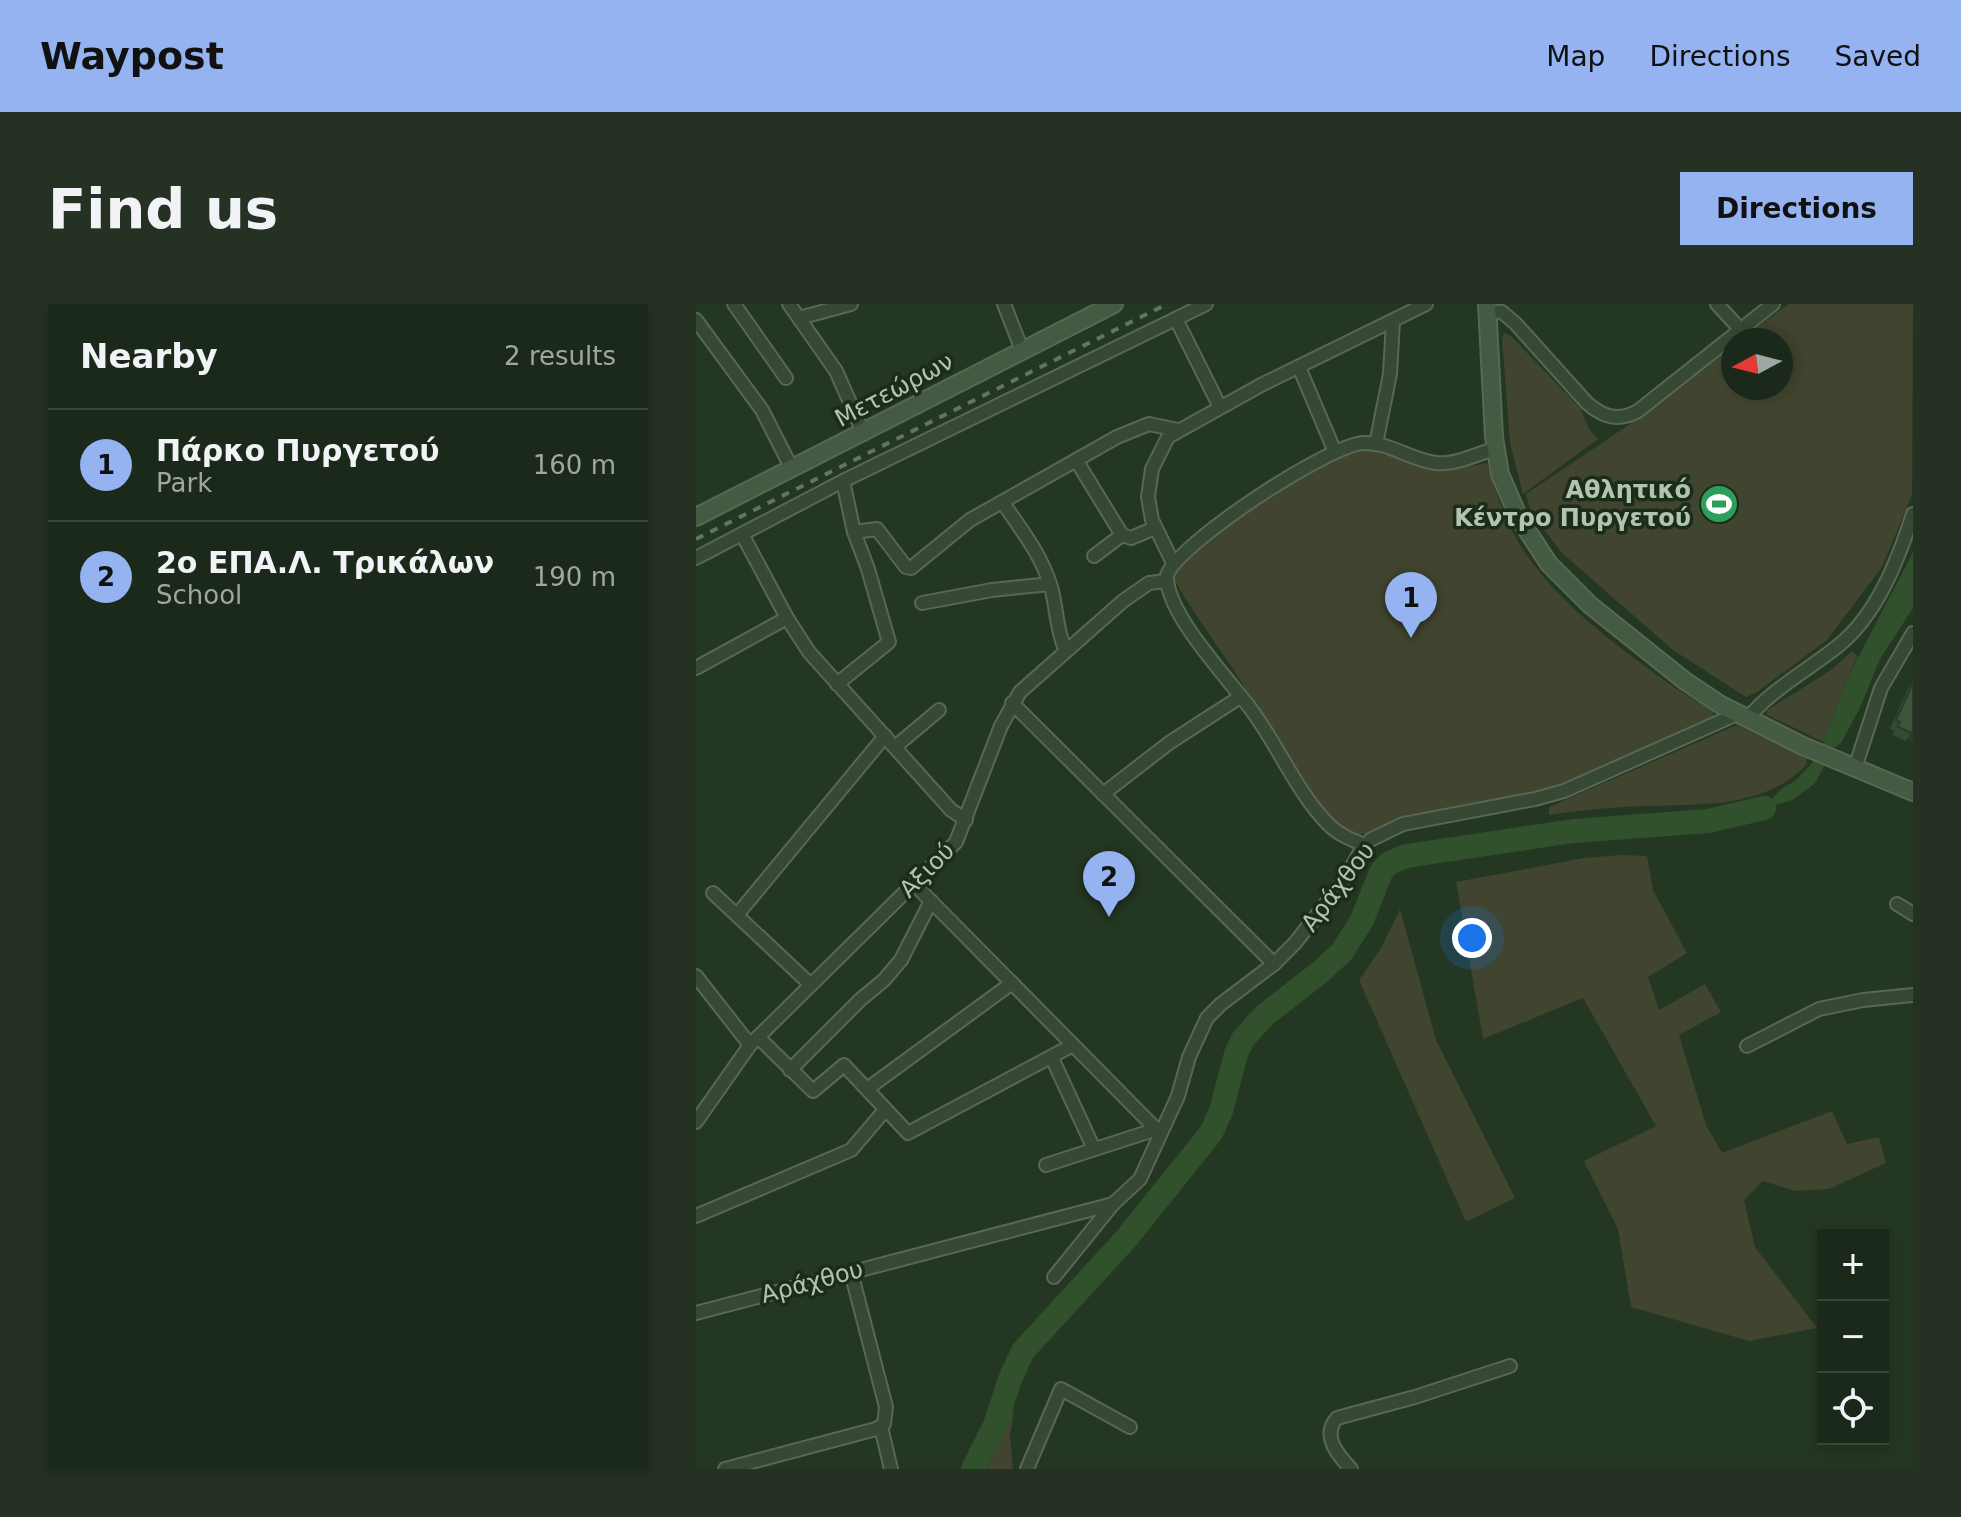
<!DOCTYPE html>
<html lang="en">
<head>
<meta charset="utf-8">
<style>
  body { margin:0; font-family:"DejaVu Sans",sans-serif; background:#243123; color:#f1f3f6 }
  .controls { position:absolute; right:24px; bottom:24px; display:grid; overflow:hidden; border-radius:0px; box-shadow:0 4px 12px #0003 }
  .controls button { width:72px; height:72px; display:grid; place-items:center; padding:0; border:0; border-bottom:2px solid #394539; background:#1b291a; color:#f1f3f6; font:40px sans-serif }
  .compass { position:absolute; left:1025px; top:24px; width:72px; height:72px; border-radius:50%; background:#1b291a; box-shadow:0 4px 12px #0003; rotate:263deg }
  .you { position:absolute; left:776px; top:634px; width:28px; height:28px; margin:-20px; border:6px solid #fff; border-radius:50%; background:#1a73e8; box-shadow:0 0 0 12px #1a73e833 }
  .badge { display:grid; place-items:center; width:52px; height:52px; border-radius:50%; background:#95b2f1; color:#111; font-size:26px; font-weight:700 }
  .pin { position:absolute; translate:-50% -66px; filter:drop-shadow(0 2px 4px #0008) }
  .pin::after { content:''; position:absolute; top:42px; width:28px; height:24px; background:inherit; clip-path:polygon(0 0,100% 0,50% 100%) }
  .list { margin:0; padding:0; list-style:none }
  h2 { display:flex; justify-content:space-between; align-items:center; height:104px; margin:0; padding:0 32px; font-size:34px }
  h2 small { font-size:26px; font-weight:400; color:#a0a6a2 }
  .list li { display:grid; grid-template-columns:52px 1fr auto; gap:24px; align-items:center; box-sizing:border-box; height:112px; padding:0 32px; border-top:2px solid #394539 }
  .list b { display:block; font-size:30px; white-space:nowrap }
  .list p { margin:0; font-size:26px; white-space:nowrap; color:#a0a6a2 }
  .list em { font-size:26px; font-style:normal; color:#a0a6a2 }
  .icon { flex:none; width:44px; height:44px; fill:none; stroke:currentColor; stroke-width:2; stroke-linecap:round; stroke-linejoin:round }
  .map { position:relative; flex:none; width:1217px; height:1165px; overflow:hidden; border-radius:0px }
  header { display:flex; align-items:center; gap:48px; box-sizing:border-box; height:112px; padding:0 40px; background:#95b2f1; color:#111 }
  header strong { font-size:38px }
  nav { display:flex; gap:44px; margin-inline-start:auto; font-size:28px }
  .intro { display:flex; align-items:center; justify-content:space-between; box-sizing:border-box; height:192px; padding:0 48px }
  h1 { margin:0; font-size:56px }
  .button { padding:20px 36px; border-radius:0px; background:#95b2f1; color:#111; font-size:28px; font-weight:700 }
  main { display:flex; gap:48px; padding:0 48px }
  aside { flex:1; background:#1b291a; border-radius:0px; box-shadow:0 4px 12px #0003 }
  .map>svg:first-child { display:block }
</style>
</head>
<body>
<header>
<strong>Waypost</strong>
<nav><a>Map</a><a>Directions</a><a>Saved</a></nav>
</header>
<div class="intro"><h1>Find us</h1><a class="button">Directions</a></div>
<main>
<aside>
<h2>Nearby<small>2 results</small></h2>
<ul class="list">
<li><span class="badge">1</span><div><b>Πάρκο Πυργετού</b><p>Park</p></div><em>160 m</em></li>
<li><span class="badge">2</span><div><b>2ο ΕΠΑ.Λ. Τρικάλων</b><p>School</p></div><em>190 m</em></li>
</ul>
</aside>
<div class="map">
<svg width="1217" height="1165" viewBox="0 0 1217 1165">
  <rect width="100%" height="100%" fill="#243722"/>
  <g fill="#41452f">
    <path d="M 1093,0 L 1217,0 L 1216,191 L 1186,263 L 1131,336 L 1061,388 L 1050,393 L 977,346 L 865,248 L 835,208 L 830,190 L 955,106 L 1037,40 L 1037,84 L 1085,84 L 1085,36 L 1043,36 Z"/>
    <path d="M 808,29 L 815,32 L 884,104 L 893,125 L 902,135 L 827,190 L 814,139 L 806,33 Z"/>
    <path d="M 677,143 L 742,165 L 759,165 L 791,159 C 799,186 808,214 823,239 C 858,297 921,342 975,381 C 989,391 1004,398 1017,408 L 1017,416 C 962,441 907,471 849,488 C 809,499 765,500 724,510 C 707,515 663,537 649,529 C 618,510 568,414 546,379 C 523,343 497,309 476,272 L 478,264 C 531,221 609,154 677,143 Z"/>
    <path d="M 1156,347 L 1162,352 L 1150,377 L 1128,438 L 1071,411 L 1070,407 L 1135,366 Z"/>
    <path d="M 1041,421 L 1110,454 L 1111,460 C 1070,505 1002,500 947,502 C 916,503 884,506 853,511 L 853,503 Z"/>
    <path d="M 924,551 L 951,552 L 957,586 L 991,649 L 952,673 L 963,706 L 1009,680 L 1025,708 L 983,731 L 1010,821 L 1026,849 L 1136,807 L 1151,840 L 1183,833 L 1190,859 L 1133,885 L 1099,887 L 1067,877 L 1048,896 L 1059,943 L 1121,1024 L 1053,1037 L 935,1003 L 922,925 L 888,857 L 960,822 L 887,694 L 787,735 L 760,578 L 888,554 Z"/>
    <path d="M 704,605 L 740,736 L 819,894 L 770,918 L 663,676 L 684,646 Z"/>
    <path d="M 315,1107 L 318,1108 L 314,1132 L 317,1165 L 291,1165 Z"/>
  </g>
  <path fill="#30512c" d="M 1217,248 L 1217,304 L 1184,355 L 1163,406 L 1145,439 L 1138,444 L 1119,479 L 1097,496 L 1068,504 L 1085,485 L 1099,477 L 1116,459 L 1128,438 L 1150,377 Z"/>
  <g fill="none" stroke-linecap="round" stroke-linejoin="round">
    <path stroke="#30512c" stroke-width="24" d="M 277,1165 L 299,1121 L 314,1075 L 327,1047 L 429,936 L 515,829 L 525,807 L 540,750 L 547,735 L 569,711 L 623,669 L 646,648 L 666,616 L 685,568 L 693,559 L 710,552 L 877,527 L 1012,517 L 1068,504"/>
    <g stroke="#576855" stroke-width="16">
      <g id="street">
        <path d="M 38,0 L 90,74"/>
        <path d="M 93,0 L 140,67 L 168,130"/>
        <path d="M 308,0 L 326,46"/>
        <path d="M 1021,0 L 1044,25"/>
        <path d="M 791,7 L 806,8 L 819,19 L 891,99 C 907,113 922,118 942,107 L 1077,0"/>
        <path d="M 103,14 L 155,0"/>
        <path d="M 480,15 L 524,103"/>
        <path d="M 0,16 L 66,106 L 96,165"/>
        <path d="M 603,63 L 639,148"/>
        <path d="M 680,140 L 694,70 L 697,17"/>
        <path d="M 380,156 L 426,231 L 435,234 L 459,224"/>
        <path d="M 307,199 C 325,225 346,252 355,283 C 361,304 360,325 369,345"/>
        <path d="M 158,228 L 181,225 L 210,263 L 215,264 L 274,216 L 421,133 L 453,120 L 482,126"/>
        <path d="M 46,230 L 91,314 L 113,348 L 255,506 L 270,516"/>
        <path d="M 398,252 L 426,231"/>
        <path d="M 0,254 L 147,177 L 510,0"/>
        <path d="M 477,259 L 456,216 L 452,193 L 456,165 L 472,133 L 565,81 L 730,0"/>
        <path d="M 226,299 L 296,286 L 354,280"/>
        <path d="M 0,364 L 91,314"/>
        <path d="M 141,380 L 193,338 L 172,265 L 158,228 L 147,177"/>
        <path d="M 316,399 L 578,660"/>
        <path d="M 1051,415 C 1076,385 1112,366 1142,342 C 1181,311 1202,256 1217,210"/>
        <path d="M 199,443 L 243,406"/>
        <path d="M 1159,464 L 1185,384 L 1217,329"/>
        <path d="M 407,490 L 473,439 L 544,393"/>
        <path d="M 669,541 C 656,536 643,531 632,520 C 600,487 582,441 554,404 C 532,374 469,309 471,271 C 483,239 633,140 668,139 C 693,138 715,156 740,159 C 759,161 782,150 800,144"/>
        <path d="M 218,580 L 464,829"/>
        <path d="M 17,589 L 115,681"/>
        <path d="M 1201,600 L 1217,610"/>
        <path d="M 41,611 L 189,432"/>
        <path d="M 0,672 L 54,741"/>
        <path d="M 62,733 L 117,787 L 148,761 L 212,829 L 377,741"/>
        <path d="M 1051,742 L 1123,705 L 1167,696 L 1217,691"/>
        <path d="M 356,754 L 398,845"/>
        <path d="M 94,766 L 164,696 L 188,676 L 205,656 L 235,597"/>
        <path d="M 171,785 L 316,679"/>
        <path d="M 0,818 L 54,741 L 260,538 L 305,422 L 324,388 L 427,297 L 453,279 L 471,277"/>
        <path d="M 350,861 L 461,825"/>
        <path d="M 0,912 L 155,846 L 189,806"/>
        <path d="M 358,973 L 417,900 L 444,875 L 482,792 L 493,753 L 511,714 L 525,700 L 578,660 L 599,639 L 649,575 L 664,548 L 674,536 L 707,520 L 839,495 L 868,487 L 1041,410"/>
        <path d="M 0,1009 L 417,900"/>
        <path d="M 185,1123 L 195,1165"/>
        <path d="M 29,1165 L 180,1125 L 188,1120 L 190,1103 L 155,968"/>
        <path d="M 331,1165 L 365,1085 L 434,1123"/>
        <path d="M 655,1165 C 642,1151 625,1132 641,1114 L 719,1093 L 814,1062"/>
      </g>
    </g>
    <g stroke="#576855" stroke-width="20">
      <g id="secondary">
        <path d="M 791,0 L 798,133 L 804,170 L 823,214 L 853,260 L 894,301 L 989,377 L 1025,401 L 1107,442 L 1217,488"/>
        <path d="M 0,213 L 418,0"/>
      </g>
    </g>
    <use href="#street" stroke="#374835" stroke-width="12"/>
    <use href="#secondary" stroke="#455a43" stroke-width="16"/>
    <path stroke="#60765e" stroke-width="4" stroke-dasharray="8 8" stroke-linecap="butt" d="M 0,235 L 471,0"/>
  </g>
  <path fill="#354933" d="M 1217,378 L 1217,436 L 1212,434 L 1210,437 L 1196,431 L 1198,427 L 1194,424 L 1212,385 Z"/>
  <path fill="#2b3c29" d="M 1217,425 L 1217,436 L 1212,434 Z"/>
  <path fill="#3e553b" stroke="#2b3c29" stroke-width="2" d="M 1217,379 L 1217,426 L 1216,429 L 1202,423 L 1204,418 L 1200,416 Z"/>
  <defs>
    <g id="stadium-disc" transform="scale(2)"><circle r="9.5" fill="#2e9e5b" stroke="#1c2c1a"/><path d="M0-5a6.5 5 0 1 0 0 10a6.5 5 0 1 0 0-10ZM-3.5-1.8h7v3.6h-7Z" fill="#fff"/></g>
  </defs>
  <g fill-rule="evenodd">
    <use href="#stadium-disc" x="1023" y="200"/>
  </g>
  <g text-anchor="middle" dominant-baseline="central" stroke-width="7" stroke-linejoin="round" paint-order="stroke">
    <g font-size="24" fill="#b1c4af" stroke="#1c2c1a">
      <text transform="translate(198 86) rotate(-28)">Μετεώρων</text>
      <text transform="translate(231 566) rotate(-45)">Αξιού</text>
      <text transform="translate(642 583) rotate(-53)">Αράχθου</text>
      <text transform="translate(116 978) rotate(-15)">Αράχθου</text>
    </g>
    <g font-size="24" font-weight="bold" fill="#b1c4af" stroke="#1c2c1a" text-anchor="end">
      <text x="995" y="186">Αθλητικό<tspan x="995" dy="28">Κέντρο Πυργετού</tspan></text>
    </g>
  </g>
</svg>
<div class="controls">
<button>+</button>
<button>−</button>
<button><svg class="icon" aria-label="locate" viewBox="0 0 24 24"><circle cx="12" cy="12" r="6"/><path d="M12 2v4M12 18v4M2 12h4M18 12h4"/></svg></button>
</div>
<svg class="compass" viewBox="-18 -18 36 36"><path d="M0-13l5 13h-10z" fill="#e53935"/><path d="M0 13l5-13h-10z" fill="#a0a6a2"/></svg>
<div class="you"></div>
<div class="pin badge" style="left:715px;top:334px">1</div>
<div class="pin badge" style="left:413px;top:613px">2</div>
</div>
</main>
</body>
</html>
